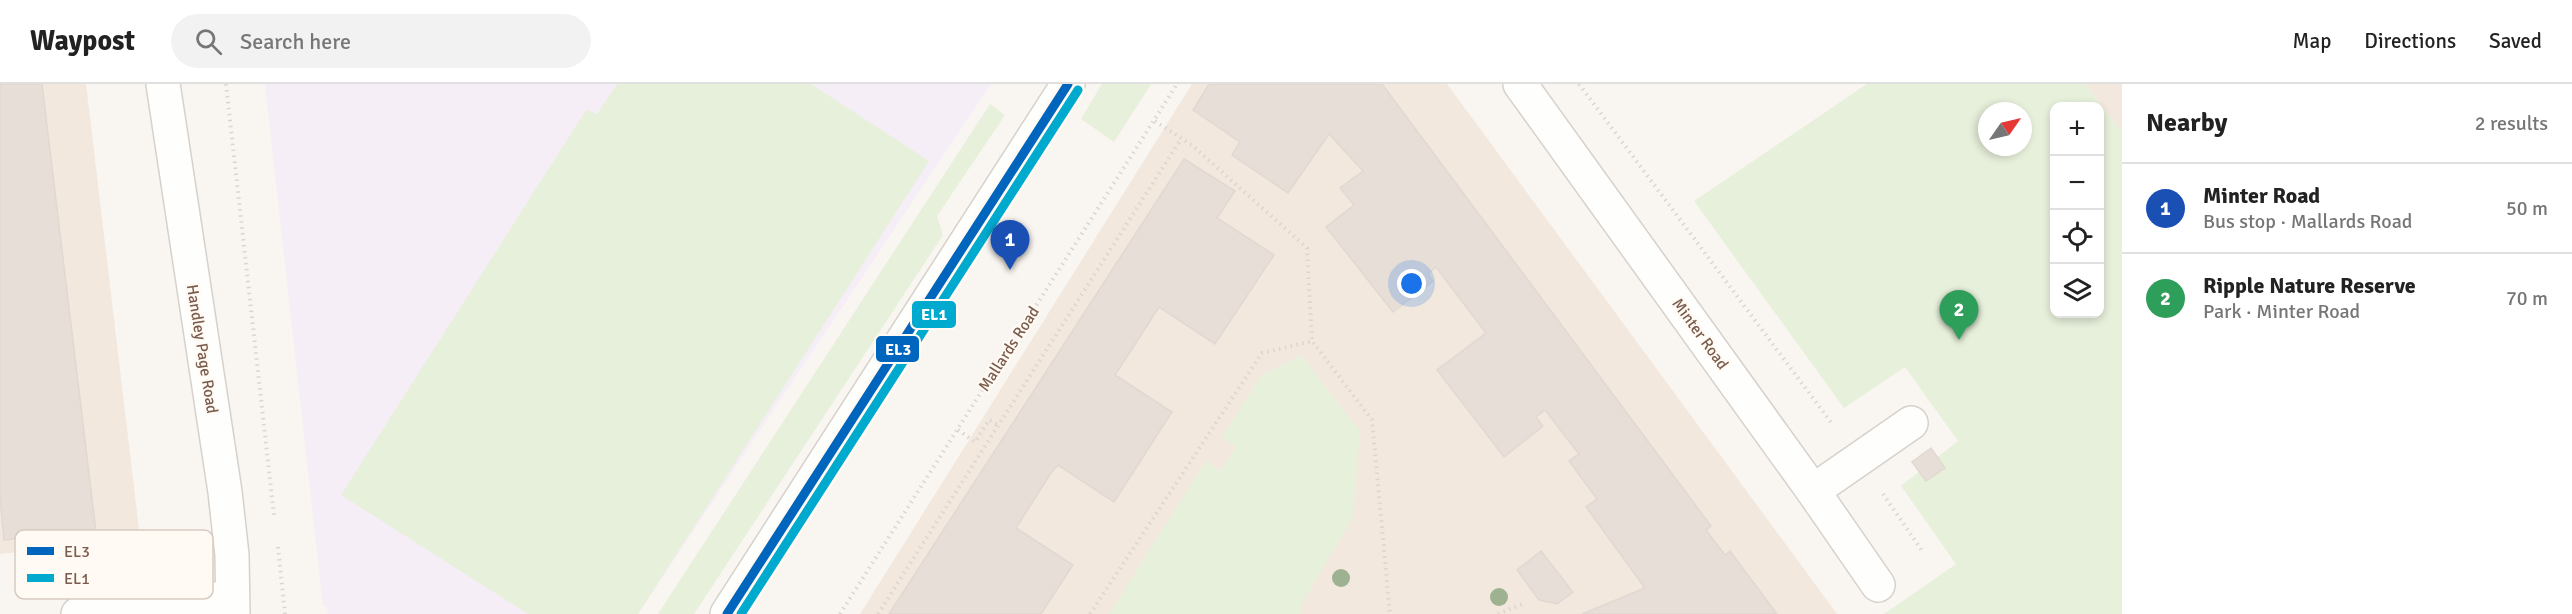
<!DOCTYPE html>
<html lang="en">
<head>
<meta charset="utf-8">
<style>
  body { margin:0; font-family:Signika,sans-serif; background:#f2f2f2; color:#222 }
  .controls { position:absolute; right:18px; top:18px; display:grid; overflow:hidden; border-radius:12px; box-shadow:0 3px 9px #0003 }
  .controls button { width:54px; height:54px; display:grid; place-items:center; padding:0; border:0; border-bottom:2px solid #e0e0e0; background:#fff; color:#222; font:30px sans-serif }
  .compass { position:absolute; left:1978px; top:18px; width:54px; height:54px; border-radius:50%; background:#fff; box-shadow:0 3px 9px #0003; rotate:56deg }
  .you { position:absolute; left:1412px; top:200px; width:21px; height:21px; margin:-15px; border:4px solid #fff; border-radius:50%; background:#1a73e8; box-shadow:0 0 0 9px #1a73e833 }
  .badge { display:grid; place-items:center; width:39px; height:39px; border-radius:50%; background:#5d544f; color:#fff; font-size:20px; font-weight:700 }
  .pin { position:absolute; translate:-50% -50px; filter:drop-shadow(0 2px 3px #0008) }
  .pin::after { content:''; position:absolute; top:32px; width:21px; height:18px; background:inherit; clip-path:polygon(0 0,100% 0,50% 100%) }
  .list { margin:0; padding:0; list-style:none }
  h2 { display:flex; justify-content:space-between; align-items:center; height:78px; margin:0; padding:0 24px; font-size:26px }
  h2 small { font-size:20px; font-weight:400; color:#767676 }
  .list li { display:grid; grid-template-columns:39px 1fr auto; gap:18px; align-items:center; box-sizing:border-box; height:90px; padding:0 24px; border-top:2px solid #e0e0e0 }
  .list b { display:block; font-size:22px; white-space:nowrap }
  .list p { margin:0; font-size:20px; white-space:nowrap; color:#767676 }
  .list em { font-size:20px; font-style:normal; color:#767676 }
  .icon { flex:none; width:33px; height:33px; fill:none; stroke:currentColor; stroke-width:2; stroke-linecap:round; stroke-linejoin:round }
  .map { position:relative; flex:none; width:2122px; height:530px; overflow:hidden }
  header { display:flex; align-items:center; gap:36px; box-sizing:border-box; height:84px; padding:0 30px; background:#fff; border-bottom:2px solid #e0e0e0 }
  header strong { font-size:28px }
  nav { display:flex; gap:33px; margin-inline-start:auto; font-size:21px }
  .search { width:420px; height:54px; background:#f2f2f2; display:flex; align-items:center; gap:15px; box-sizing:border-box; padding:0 21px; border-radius:33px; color:#767676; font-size:22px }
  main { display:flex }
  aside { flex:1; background:#fff }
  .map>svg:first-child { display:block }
</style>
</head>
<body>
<header>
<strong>Waypost</strong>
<div class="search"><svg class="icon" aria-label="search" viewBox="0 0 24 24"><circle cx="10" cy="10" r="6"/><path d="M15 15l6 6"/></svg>Search here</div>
<nav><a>Map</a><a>Directions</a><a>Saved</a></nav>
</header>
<main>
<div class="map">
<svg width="2122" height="530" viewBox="0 0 2122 530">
  <rect width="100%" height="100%" fill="#f9f5f0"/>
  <g fill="#f2e8de">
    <path d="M 0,0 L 86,0 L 140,454 L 0,470 Z"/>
    <path d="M 1192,0 L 1447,0 L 1837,530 L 860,530 Z"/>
    <path d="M 2085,0 L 2122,0 L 2122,48 Z"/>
  </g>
  <path fill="#f6eef6" d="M 265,0 L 991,0 L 638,530 L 328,530 L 326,522 L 323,522 Z"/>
  <g fill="#e7f0db" fill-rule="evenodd">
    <path d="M 617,0 L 811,0 L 929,77 L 638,530 L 528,530 L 341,411 L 586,26 L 597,30 Z"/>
    <path d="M 1102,0 L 1151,0 L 1114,58 L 1081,35 Z"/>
    <path d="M 1867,0 L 2085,0 L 2122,48 L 2122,530 L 1884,530 L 1956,480 L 1901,402 L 1958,357 L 1905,283 L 1844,324 L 1694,117 ZM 2054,22 L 2100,22 L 2100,230 L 2054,230 ZM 1987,27 L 2023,27 L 2023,63 L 1987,63 Z"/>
    <path d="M 990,20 L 1005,31 L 937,132 L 943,151 L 694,530 L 658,530 Z"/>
    <path d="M 1301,271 L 1360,347 L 1353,433 L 1300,523 L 1302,530 L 1109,530 L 1206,377 L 1221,387 L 1236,363 L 1221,354 L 1261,292 Z"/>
  </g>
  <g fill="#e6ded7" stroke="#e2d8d2" stroke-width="1.5">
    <path d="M 0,0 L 42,0 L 96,448 L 4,456 L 0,413 Z"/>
    <path d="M 1209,0 L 1382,0 L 1711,442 L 1706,446 L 1725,471 L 1730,467 L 1777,530 L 1582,530 L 1645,504 L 1586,423 L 1597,415 L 1569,377 L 1579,370 L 1545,326 L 1536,333 L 1543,342 L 1504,373 L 1437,286 L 1486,249 L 1451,203 L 1436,183 L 1428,190 L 1433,197 L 1393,228 L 1326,143 L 1354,121 L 1340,104 L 1363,87 L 1329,50 L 1288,109 L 1232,71 L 1240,58 L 1193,26 Z"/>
    <path d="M 1184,75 L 1235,107 L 1217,134 L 1274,171 L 1215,260 L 1159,223 L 1132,265 L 1115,291 L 1172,328 L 1114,418 L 1058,381 L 1051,389 L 1016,444 L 1073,481 L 1041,530 L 889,530 Z"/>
    <path d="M 1931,364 L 1945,384 L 1926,397 L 1912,378 Z"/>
    <path d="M 1541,467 L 1573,508 L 1557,520 L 1539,516 L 1517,486 Z"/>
  </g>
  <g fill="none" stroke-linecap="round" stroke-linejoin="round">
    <g stroke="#d7d1cb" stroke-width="36">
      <g id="minor">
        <path d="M 163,0 L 225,408 L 232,471 L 233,530"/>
        <path d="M 1520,0 L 1813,407 L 1878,501"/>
        <path d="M 1813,407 L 1911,339"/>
        <path d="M 78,530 L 166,524 L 232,512"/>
        <path d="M 727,530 L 1068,0"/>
      </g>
    </g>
    <g stroke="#dcd5d0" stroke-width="4" stroke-dasharray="1.5 4.5" stroke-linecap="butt">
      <path d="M 226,0 L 274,432"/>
      <path d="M 1579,0 L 1833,341"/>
      <path d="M 1155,37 L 1193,62 L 1307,164 L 1312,257"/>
      <path d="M 958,346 L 975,358 L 989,336 L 998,341"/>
      <path d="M 1883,410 L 1923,468"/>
      <path d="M 278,463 L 285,530"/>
      <path d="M 840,530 L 1177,0"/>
      <path d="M 878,530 L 1181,55"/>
      <path d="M 1090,530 L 1262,269 L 1312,257 L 1372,336 L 1390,530"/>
      <path d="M 1498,530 L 1525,519"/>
    </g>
    <use href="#minor" stroke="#fefefd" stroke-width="33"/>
    <g stroke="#fffaf3" stroke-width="14">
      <path id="bus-1" d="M 727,530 L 1068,0"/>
    </g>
    <g stroke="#fffaf3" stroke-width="14">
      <path id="bus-2" d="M 741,530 L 1078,6"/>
    </g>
    <use href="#bus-1" stroke="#0065bd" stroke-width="9"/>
    <use href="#bus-2" stroke="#00a9ce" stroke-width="9"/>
  </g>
  <g fill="#9eb190">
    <circle cx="1341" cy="494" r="9"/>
    <circle cx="1499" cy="513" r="9"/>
  </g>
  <g text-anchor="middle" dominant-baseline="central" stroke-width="4.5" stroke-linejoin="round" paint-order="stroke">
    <g font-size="16" fill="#7a5c4d" stroke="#fffaf3">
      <text transform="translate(1700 250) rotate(54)">Minter Road</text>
      <text transform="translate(202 265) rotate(81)">Handley Page Road</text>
      <text transform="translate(1009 265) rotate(-57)">Mallards Road</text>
    </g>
  </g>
  <rect x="15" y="446" width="198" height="69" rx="9" fill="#fffaf3" stroke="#d7cbc1" stroke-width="1.5"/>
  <rect x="27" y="463" width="27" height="8" fill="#0065bd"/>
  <rect x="27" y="490" width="27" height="8" fill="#00a9ce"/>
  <g font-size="16" fill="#7a5c4d">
    <text x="64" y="473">EL3</text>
    <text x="64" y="500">EL1</text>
  </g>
  <g stroke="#fffaf3" stroke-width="2">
    <rect x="911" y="216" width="46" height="29" rx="6" fill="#00a9ce"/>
    <rect x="875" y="251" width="45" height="28" rx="6" fill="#0065bd"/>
  </g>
  <g font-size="16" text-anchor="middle" font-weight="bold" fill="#fff">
    <text x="934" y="236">EL1</text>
    <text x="898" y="271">EL3</text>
  </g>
</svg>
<div class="controls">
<button>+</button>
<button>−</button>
<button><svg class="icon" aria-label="locate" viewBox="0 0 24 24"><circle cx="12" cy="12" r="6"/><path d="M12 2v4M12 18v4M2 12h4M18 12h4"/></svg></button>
<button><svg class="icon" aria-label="layers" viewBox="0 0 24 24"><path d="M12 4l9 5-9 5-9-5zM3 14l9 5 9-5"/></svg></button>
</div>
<svg class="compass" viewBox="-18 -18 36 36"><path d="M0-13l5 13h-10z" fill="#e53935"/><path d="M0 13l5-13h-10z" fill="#767676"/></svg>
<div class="you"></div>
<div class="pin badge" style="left:1010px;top:186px;background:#1a4fb4">1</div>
<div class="pin badge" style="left:1959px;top:256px;background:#2e9e5b">2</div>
</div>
<aside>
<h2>Nearby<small>2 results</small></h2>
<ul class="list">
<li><span class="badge" style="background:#1a4fb4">1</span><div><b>Minter Road</b><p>Bus stop · Mallards Road</p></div><em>50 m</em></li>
<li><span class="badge" style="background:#2e9e5b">2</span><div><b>Ripple Nature Reserve</b><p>Park · Minter Road</p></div><em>70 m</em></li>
</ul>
</aside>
</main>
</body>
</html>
